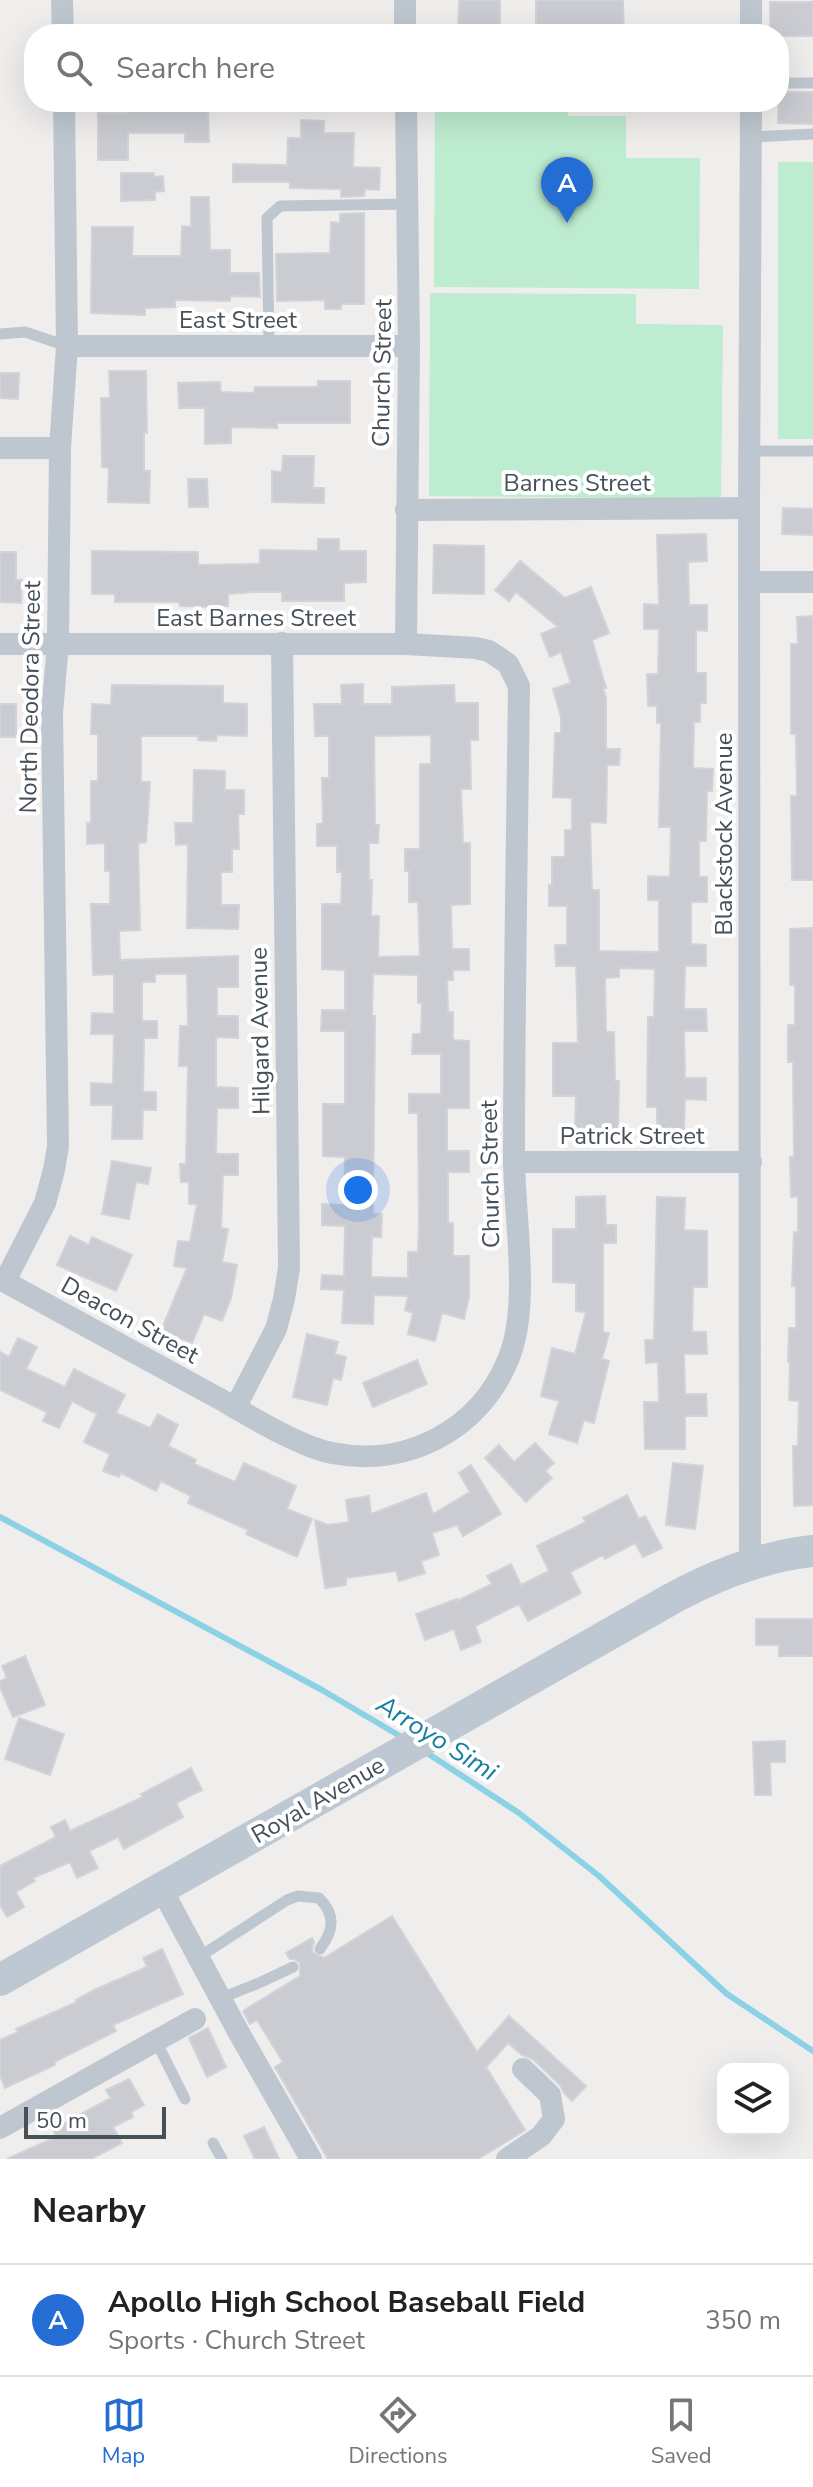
<!DOCTYPE html>
<html lang="en">
<head>
<meta charset="utf-8">
<style>
  body { margin:0; font-family:"Nunito Sans",sans-serif; background:#f2f2f2; color:#222 }
  .controls { position:absolute; right:24px; bottom:24px; display:grid; overflow:hidden; border-radius:16px; box-shadow:0 8px 32px #0002 }
  .controls button { width:72px; height:72px; display:grid; place-items:center; padding:0; border:0; border-bottom:2px solid #e0e0e0; background:#fff; color:#222; font:40px sans-serif }
  .scale { position:absolute; left:24px; bottom:20px; width:142px; box-sizing:border-box; padding-left:8px; border:4px solid #465059; border-top:0; font-size:22px; line-height:28px; white-space:nowrap; color:#465059; -webkit-text-stroke:6px #fff; paint-order:stroke }
  .you { position:absolute; left:358px; top:1190px; width:28px; height:28px; margin:-20px; border:6px solid #fff; border-radius:50%; background:#1a73e8; box-shadow:0 0 0 12px #1a73e833 }
  .badge { display:grid; place-items:center; width:52px; height:52px; border-radius:50%; background:#236dd4; color:#fff; font-size:26px; font-weight:700 }
  .pin { position:absolute; translate:-50% -66px; filter:drop-shadow(0 2px 4px #0008) }
  .pin::after { content:''; position:absolute; top:42px; width:28px; height:24px; background:inherit; clip-path:polygon(0 0,100% 0,50% 100%) }
  .list { margin:0; padding:0; list-style:none }
  h2 { display:flex; justify-content:space-between; align-items:center; height:104px; margin:0; padding:0 32px; font-size:34px }
  h2 small { font-size:26px; font-weight:400; color:#767676 }
  .list li { display:grid; grid-template-columns:52px 1fr auto; gap:24px; align-items:center; box-sizing:border-box; height:112px; padding:0 32px; border-top:2px solid #e0e0e0 }
  .list b { display:block; font-size:30px; white-space:nowrap }
  .list p { margin:0; font-size:26px; white-space:nowrap; color:#767676 }
  .list em { font-size:26px; font-style:normal; color:#767676 }
  .icon { flex:none; width:44px; height:44px; fill:none; stroke:currentColor; stroke-width:2; stroke-linecap:round; stroke-linejoin:round }
  .map { position:relative; flex:none; width:813px; height:2159px; overflow:hidden }
  .search { position:absolute; background:#fff; box-shadow:0 8px 32px #0002; left:24px; right:24px; top:24px; height:88px; display:flex; align-items:center; gap:20px; box-sizing:border-box; padding:0 28px; border-radius:32px; color:#767676; font-size:30px }
  .sheet { height:216px; background:#fff }
  nav { display:flex; justify-content:space-around; align-items:center; box-sizing:border-box; height:112px; border-top:2px solid #e0e0e0; background:#fff; font-size:22px; color:#767676 }
  nav a { display:grid; justify-items:center; gap:4px }
  nav .on { color:#236dd4 }
  .map>svg:first-child { display:block }
</style>
</head>
<body>
<div class="map">
<svg width="813" height="2159" viewBox="0 0 813 2159">
  <rect width="100%" height="100%" fill="#f0eded"/>
  <g fill="#bdecd0">
    <path d="M 435,102 L 568,102 L 568,116 L 626,116 L 626,158 L 700,158 L 699,289 L 434,287 Z"/>
    <rect x="778" y="162" width="35" height="277"/>
    <path d="M 430,293 L 636,294 L 636,324 L 723,325 L 721,499 L 429,496 Z"/>
  </g>
  <g fill="none" stroke-linecap="round" stroke-linejoin="round">
    <g stroke="#8cd2e6" stroke-width="6">
      <path d="M 0,1517 L 322,1690 L 405,1739"/>
      <path d="M 424,1751 L 519,1813 L 599,1876 L 727,1994 L 813,2051"/>
    </g>
  </g>
  <g fill="#caccd2" stroke="#d1d3d8" stroke-width="2" fill-rule="evenodd">
    <path d="M 459,0 L 500,0 L 500,34 L 458,34 Z"/>
    <path d="M 536,0 L 623,0 L 624,34 L 536,34 Z"/>
    <path d="M 770,2 L 813,2 L 813,36 L 779,36 L 779,34 L 770,34 Z"/>
    <path d="M 779,92 L 813,92 L 813,124 L 778,123 Z"/>
    <path d="M 129,102 L 174,102 L 181,103 L 181,106 L 208,106 L 209,142 L 185,142 L 185,133 L 128,133 L 128,160 L 98,160 L 98,113 L 129,113 Z"/>
    <path d="M 301,120 L 324,121 L 324,133 L 354,133 L 353,167 L 380,168 L 379,190 L 365,189 L 364,196 L 341,197 L 341,189 L 290,188 L 290,182 L 233,182 L 233,164 L 287,165 L 288,138 L 301,138 Z"/>
    <path d="M 121,173 L 154,173 L 154,177 L 163,176 L 164,191 L 155,192 L 155,200 L 121,201 Z"/>
    <path d="M 191,197 L 209,197 L 210,250 L 230,250 L 230,273 L 259,273 L 260,297 L 230,296 L 230,301 L 175,300 L 175,307 L 145,308 L 145,315 L 91,313 L 92,227 L 133,227 L 132,256 L 181,256 L 182,226 L 191,227 Z"/>
    <path d="M 364,213 L 364,304 L 341,304 L 341,309 L 325,309 L 325,300 L 277,301 L 276,254 L 330,253 L 331,222 L 340,223 L 340,214 Z"/>
    <path d="M 109,371 L 146,371 L 147,433 L 144,433 L 144,471 L 150,471 L 149,503 L 108,502 L 109,468 L 102,467 L 101,398 L 110,398 Z"/>
    <path d="M 0,373 L 19,373 L 18,399 L 0,398 Z"/>
    <path d="M 318,381 L 350,381 L 350,423 L 277,423 L 277,428 L 231,427 L 231,443 L 205,444 L 205,408 L 179,408 L 178,383 L 220,382 L 221,392 L 254,393 L 255,387 L 318,387 Z"/>
    <path d="M 283,456 L 314,456 L 313,488 L 324,488 L 324,503 L 272,502 L 272,471 L 282,472 Z"/>
    <path d="M 188,479 L 207,479 L 208,507 L 189,507 Z"/>
    <path d="M 783,508 L 813,509 L 813,535 L 782,534 Z"/>
    <path d="M 706,534 L 707,561 L 688,562 L 689,605 L 707,605 L 707,631 L 696,630 L 696,673 L 706,673 L 706,703 L 700,703 L 700,722 L 694,722 L 693,768 L 713,769 L 712,791 L 707,791 L 706,841 L 699,841 L 699,877 L 707,877 L 707,902 L 691,902 L 691,944 L 706,945 L 706,966 L 685,966 L 684,1009 L 706,1009 L 707,1031 L 684,1031 L 685,1078 L 706,1078 L 706,1100 L 685,1099 L 684,1129 L 657,1128 L 657,1107 L 647,1107 L 648,1017 L 654,1017 L 655,969 L 619,968 L 619,977 L 605,978 L 606,1032 L 614,1032 L 615,1081 L 619,1081 L 618,1129 L 575,1128 L 576,1096 L 553,1096 L 553,1043 L 578,1043 L 577,999 L 576,966 L 556,966 L 555,945 L 567,945 L 567,906 L 549,906 L 549,885 L 552,885 L 552,857 L 565,857 L 565,830 L 572,830 L 572,798 L 553,797 L 555,733 L 561,733 L 561,717 L 553,689 L 571,683 L 561,652 L 550,657 L 541,634 L 558,627 L 516,592 L 509,601 L 495,590 L 520,561 L 565,598 L 591,587 L 609,633 L 592,640 L 606,688 L 603,688 L 606,698 L 606,749 L 620,749 L 619,765 L 607,765 L 606,823 L 590,822 L 592,890 L 599,890 L 599,951 L 659,952 L 659,900 L 648,900 L 648,876 L 670,877 L 671,827 L 659,827 L 661,723 L 657,723 L 657,706 L 648,706 L 647,674 L 658,674 L 659,629 L 644,629 L 644,604 L 659,605 L 657,535 Z"/>
    <path d="M 318,539 L 339,539 L 339,551 L 366,551 L 366,582 L 344,583 L 344,601 L 282,601 L 282,592 L 254,592 L 228,594 L 228,606 L 208,607 L 180,606 L 179,602 L 115,602 L 115,594 L 92,594 L 92,551 L 198,552 L 198,565 L 260,564 L 260,550 L 318,551 Z"/>
    <path d="M 434,545 L 484,546 L 484,594 L 433,593 Z"/>
    <path d="M 0,552 L 16,552 L 16,580 L 22,580 L 21,603 L 0,602 Z"/>
    <path d="M 813,616 L 813,880 L 792,880 L 791,796 L 797,796 L 796,734 L 791,734 L 791,644 L 798,644 L 797,617 Z"/>
    <path d="M 363,684 L 363,704 L 392,704 L 392,687 L 454,685 L 455,703 L 478,703 L 478,740 L 470,740 L 471,789 L 461,789 L 463,843 L 470,843 L 470,904 L 451,905 L 452,949 L 469,949 L 469,970 L 453,970 L 453,980 L 447,980 L 448,1012 L 453,1012 L 453,1040 L 469,1041 L 469,1108 L 447,1108 L 447,1151 L 469,1151 L 469,1172 L 448,1172 L 448,1223 L 453,1223 L 453,1256 L 469,1256 L 469,1297 L 464,1319 L 442,1313 L 435,1341 L 408,1334 L 413,1313 L 405,1310 L 408,1296 L 374,1295 L 373,1324 L 342,1323 L 344,1290 L 321,1289 L 322,1275 L 344,1276 L 345,1226 L 322,1225 L 322,1204 L 344,1205 L 345,1157 L 323,1156 L 323,1104 L 345,1104 L 345,1031 L 321,1031 L 322,1010 L 345,1010 L 345,970 L 322,969 L 322,904 L 341,904 L 342,872 L 337,872 L 337,846 L 317,846 L 317,824 L 323,824 L 322,778 L 329,778 L 329,736 L 315,736 L 314,704 L 342,704 L 341,685 ZM 431,735 L 431,764 L 420,764 L 420,849 L 405,849 L 405,871 L 409,871 L 409,902 L 418,902 L 420,956 L 378,957 L 379,916 L 371,916 L 372,880 L 369,880 L 369,843 L 378,843 L 379,825 L 375,825 L 374,736 ZM 373,974 L 418,975 L 418,1003 L 422,1003 L 421,1034 L 413,1034 L 412,1054 L 441,1054 L 441,1094 L 409,1094 L 409,1113 L 418,1113 L 419,1224 L 418,1252 L 408,1252 L 408,1278 L 371,1277 L 372,1237 L 381,1237 L 382,1214 L 373,1214 L 375,1016 L 372,1016 Z"/>
    <path d="M 112,685 L 223,686 L 223,703 L 247,704 L 247,736 L 217,735 L 216,741 L 198,740 L 198,736 L 141,736 L 141,782 L 150,782 L 146,842 L 138,843 L 140,930 L 119,931 L 120,960 L 238,956 L 238,987 L 217,987 L 217,1016 L 238,1016 L 238,1038 L 216,1037 L 216,1087 L 238,1088 L 238,1108 L 217,1108 L 216,1154 L 238,1154 L 238,1175 L 223,1175 L 221,1228 L 228,1229 L 222,1262 L 237,1265 L 231,1298 L 222,1321 L 204,1314 L 192,1343 L 161,1331 L 187,1268 L 174,1266 L 178,1241 L 190,1242 L 197,1204 L 189,1204 L 189,1182 L 181,1182 L 180,1164 L 186,1164 L 188,1066 L 179,1066 L 180,1026 L 188,1026 L 187,974 L 155,974 L 155,982 L 142,982 L 142,1021 L 157,1021 L 157,1038 L 144,1038 L 143,1092 L 156,1092 L 156,1110 L 143,1110 L 142,1139 L 112,1139 L 113,1105 L 91,1105 L 91,1083 L 113,1084 L 114,1034 L 91,1034 L 92,1013 L 114,1014 L 114,974 L 93,975 L 91,904 L 110,904 L 110,871 L 105,871 L 105,843 L 87,844 L 87,823 L 91,823 L 91,781 L 98,781 L 98,734 L 91,734 L 92,704 L 111,705 Z"/>
    <rect x="0" y="704" width="16" height="33"/>
    <path d="M 194,770 L 225,771 L 225,790 L 244,790 L 244,814 L 238,814 L 239,849 L 232,849 L 232,872 L 221,872 L 221,905 L 239,905 L 238,929 L 187,928 L 188,844 L 176,845 L 175,823 L 193,823 Z"/>
    <path d="M 813,928 L 813,1505 L 794,1506 L 793,1446 L 798,1446 L 799,1401 L 789,1400 L 790,1362 L 788,1362 L 789,1328 L 796,1328 L 796,1286 L 792,1286 L 794,1232 L 798,1233 L 798,1196 L 791,1197 L 790,1157 L 794,1157 L 793,1062 L 788,1062 L 788,1025 L 795,1025 L 795,985 L 790,985 L 790,929 Z"/>
    <path d="M 112,1161 L 151,1168 L 148,1184 L 136,1182 L 129,1219 L 102,1214 Z"/>
    <path d="M 605,1196 L 606,1225 L 616,1225 L 616,1243 L 603,1243 L 603,1332 L 609,1333 L 602,1359 L 609,1361 L 594,1423 L 584,1420 L 577,1443 L 549,1434 L 559,1401 L 541,1396 L 552,1348 L 575,1354 L 586,1312 L 576,1311 L 576,1283 L 553,1282 L 553,1229 L 576,1229 L 576,1197 Z"/>
    <path d="M 657,1197 L 685,1198 L 684,1230 L 707,1231 L 707,1287 L 693,1287 L 692,1332 L 706,1332 L 707,1354 L 684,1354 L 685,1394 L 706,1394 L 707,1416 L 685,1416 L 685,1449 L 645,1449 L 644,1402 L 659,1402 L 658,1362 L 646,1363 L 645,1340 L 654,1340 Z"/>
    <path d="M 70,1236 L 89,1245 L 92,1237 L 132,1255 L 116,1291 L 57,1265 Z"/>
    <path d="M 307,1334 L 338,1342 L 335,1354 L 346,1357 L 341,1380 L 333,1378 L 327,1405 L 293,1397 Z"/>
    <path d="M 18,1338 L 37,1347 L 26,1369 L 65,1387 L 74,1369 L 125,1395 L 116,1413 L 150,1428 L 158,1414 L 178,1425 L 168,1446 L 196,1460 L 194,1464 L 235,1482 L 244,1463 L 296,1486 L 287,1509 L 312,1519 L 297,1557 L 246,1534 L 248,1530 L 188,1503 L 191,1496 L 161,1481 L 156,1491 L 121,1473 L 119,1477 L 103,1471 L 110,1454 L 84,1442 L 97,1414 L 72,1401 L 59,1428 L 43,1421 L 47,1412 L 0,1390 L 0,1352 L 9,1357 Z"/>
    <path d="M 417,1360 L 427,1384 L 373,1407 L 363,1383 Z"/>
    <path d="M 535,1443 L 554,1463 L 545,1471 L 552,1478 L 526,1502 L 485,1458 L 499,1445 L 514,1462 Z"/>
    <path d="M 673,1463 L 703,1466 L 695,1529 L 666,1525 Z"/>
    <path d="M 471,1465 L 501,1514 L 463,1536 L 457,1525 L 432,1533 L 439,1555 L 421,1561 L 425,1573 L 399,1581 L 396,1571 L 346,1578 L 346,1585 L 325,1588 L 315,1520 L 328,1525 L 349,1522 L 346,1500 L 369,1496 L 371,1514 L 426,1493 L 433,1514 L 470,1492 L 459,1473 Z"/>
    <path d="M 627,1495 L 639,1519 L 645,1516 L 662,1548 L 643,1557 L 635,1543 L 605,1559 L 603,1555 L 570,1572 L 581,1593 L 528,1621 L 519,1604 L 475,1626 L 481,1642 L 461,1650 L 454,1629 L 425,1640 L 416,1614 L 457,1599 L 457,1601 L 492,1584 L 487,1576 L 511,1564 L 521,1585 L 549,1571 L 537,1546 L 586,1522 L 583,1518 Z"/>
    <path d="M 756,1619 L 813,1619 L 813,1656 L 779,1656 L 779,1645 L 756,1645 Z"/>
    <path d="M 25,1656 L 45,1705 L 13,1717 L 0,1687 L 0,1681 L 7,1678 L 2,1666 Z"/>
    <path d="M 19,1718 L 64,1734 L 50,1775 L 5,1759 Z"/>
    <path d="M 785,1741 L 785,1762 L 770,1762 L 771,1795 L 755,1795 L 753,1742 Z"/>
    <path d="M 191,1768 L 202,1790 L 176,1803 L 183,1817 L 124,1849 L 118,1837 L 89,1851 L 98,1868 L 77,1878 L 70,1862 L 33,1878 L 35,1881 L 16,1892 L 24,1907 L 7,1917 L 0,1905 L 0,1866 L 56,1837 L 51,1827 L 65,1820 L 70,1831 L 143,1797 L 141,1794 Z"/>
    <path d="M 392,1916 L 477,2052 L 509,2016 L 586,2086 L 572,2101 L 564,2093 L 560,2085 L 533,2059 L 522,2055 L 508,2043 L 486,2067 L 525,2130 L 514,2137 L 478,2159 L 328,2159 L 275,2067 L 283,2062 L 257,2020 L 250,2024 L 243,2011 L 300,1976 L 300,1963 L 294,1959 L 290,1959 L 286,1953 L 312,1938 L 314,1942 L 312,1948 L 313,1953 L 324,1958 Z"/>
    <path d="M 162,1949 L 183,1994 L 113,2025 L 116,2031 L 54,2062 L 55,2065 L 5,2088 L 0,2076 L 0,2040 L 18,2032 L 16,2029 L 77,2002 L 76,2000 L 94,1990 L 147,1967 L 143,1958 Z"/>
    <path d="M 208,2028 L 226,2067 L 207,2077 L 189,2038 Z"/>
    <path d="M 129,2079 L 144,2105 L 131,2112 L 133,2117 L 113,2127 L 122,2143 L 91,2159 L 7,2159 L 56,2137 L 53,2129 L 82,2115 L 81,2114 L 111,2098 L 106,2090 Z"/>
    <path d="M 264,2127 L 279,2159 L 255,2159 L 244,2136 Z"/>
  </g>
  <g fill="none" stroke-linecap="round" stroke-linejoin="round">
    <g stroke="#bec7cf" stroke-width="11">
      <path d="M 779,83 L 813,83"/>
      <path d="M 750,137 L 813,134"/>
      <path d="M 0,334 L 25,332 L 67,346"/>
      <path d="M 269,346 L 267,218 L 280,206 L 408,204"/>
      <path d="M 749,451 L 813,451"/>
      <path d="M 199,1957 L 287,1900 L 298,1896 L 319,1898 C 336,1915 334,1930 320,1949"/>
      <path d="M 221,1998 L 259,1983 L 293,1967"/>
      <path d="M 156,2041 L 185,2099"/>
      <path d="M 213,2143 L 222,2159"/>
    </g>
    <g stroke="#bec7cf" stroke-width="22">
      <path d="M 62,0 L 63,34"/>
      <path d="M 405,0 L 405,34"/>
      <path d="M 751,0 L 751,34"/>
      <path d="M 67,346 L 409,346"/>
      <path d="M 0,448 L 60,448"/>
      <path d="M 406,510 L 749,508"/>
      <path d="M 750,582 L 813,582"/>
      <path d="M 0,644 L 406,644 L 476,648 L 489,651 L 508,664 L 519,686 C 517,843 514,1000 514,1157 C 514,1217 531,1306 508,1360 C 479,1430 407,1468 332,1453 C 300,1447 248,1415 218,1398 C 145,1358 73,1319 0,1279"/>
      <path d="M 406,644 L 409,346 L 406,102"/>
      <path d="M 514,1162 L 751,1162"/>
      <path d="M 5,1281 L 45,1203 L 54,1170 L 58,1146 L 52,713 L 58,643 L 60,448 L 67,346 L 64,102"/>
      <path d="M 235,1408 L 276,1329 L 284,1299 L 289,1268 L 282,643"/>
      <path d="M 750,1565 L 749,508 L 751,102"/>
      <path d="M 161,1888 L 239,2033 L 311,2159"/>
      <path d="M 0,2128 L 195,2019"/>
      <path d="M 507,2159 L 541,2136 L 554,2119 L 550,2095 L 523,2069"/>
    </g>
    <path stroke="#bec8d3" stroke-width="32" d="M 0,1980 L 673,1598 C 716,1575 764,1556 813,1551"/>
  </g>
  <g text-anchor="middle" dominant-baseline="central" stroke-width="8" stroke-linejoin="round" paint-order="stroke">
    <g font-size="24" fill="#465059" stroke="#fff">
      <text x="238" y="320">East Street</text>
      <text transform="translate(382 373) rotate(-89)">Church Street</text>
      <text x="577" y="483">Barnes Street</text>
      <text x="256" y="618">East Barnes Street</text>
      <text transform="translate(30 697) rotate(-89)">North Deodora Street</text>
      <text transform="translate(724 834) rotate(-90)">Blackstock Avenue</text>
      <text transform="translate(260 1031) rotate(-91)">Hilgard Avenue</text>
      <text x="632" y="1136">Patrick Street</text>
      <text transform="translate(490 1174) rotate(-91)">Church Street</text>
      <text transform="translate(130 1320) rotate(29)">Deacon Street</text>
      <text transform="translate(318 1800) rotate(-30)">Royal Avenue</text>
    </g>
    <g font-size="26" font-style="italic" fill="#147f9f" stroke="#fff">
      <text transform="translate(437 1738) rotate(32)">Arroyo Simi</text>
    </g>
  </g>
</svg>
<div class="controls">
<button><svg class="icon" aria-label="layers" viewBox="0 0 24 24"><path d="M12 4l9 5-9 5-9-5zM3 14l9 5 9-5"/></svg></button>
</div>
<div class="scale">50 m</div>
<div class="you"></div>
<div class="pin badge" style="left:567px;top:223px">A</div>
<div class="search"><svg class="icon" aria-label="search" viewBox="0 0 24 24"><circle cx="10" cy="10" r="6"/><path d="M15 15l6 6"/></svg>Search here</div>
</div>
<section class="sheet">
<h2>Nearby<small></small></h2>
<ul class="list">
<li><span class="badge">A</span><div><b>Apollo High School Baseball Field</b><p>Sports · Church Street</p></div><em>350 m</em></li>
</ul>
</section>
<nav>
<a class="on"><svg class="icon" aria-label="map" viewBox="0 0 24 24"><path d="M3 6l6-2 6 2 6-2v14l-6 2-6-2-6 2zM9 4v14M15 6v14"/></svg>Map</a>
<a><svg class="icon" aria-label="directions" viewBox="0 0 24 24"><path d="M12 3l9 9-9 9-9-9zM9 14v-3h6M13 9l2 2-2 2"/></svg>Directions</a>
<a><svg class="icon" aria-label="saved" viewBox="0 0 24 24"><path d="M7 4h10v16l-5-4-5 4z"/></svg>Saved</a>
</nav>
</body>
</html>
